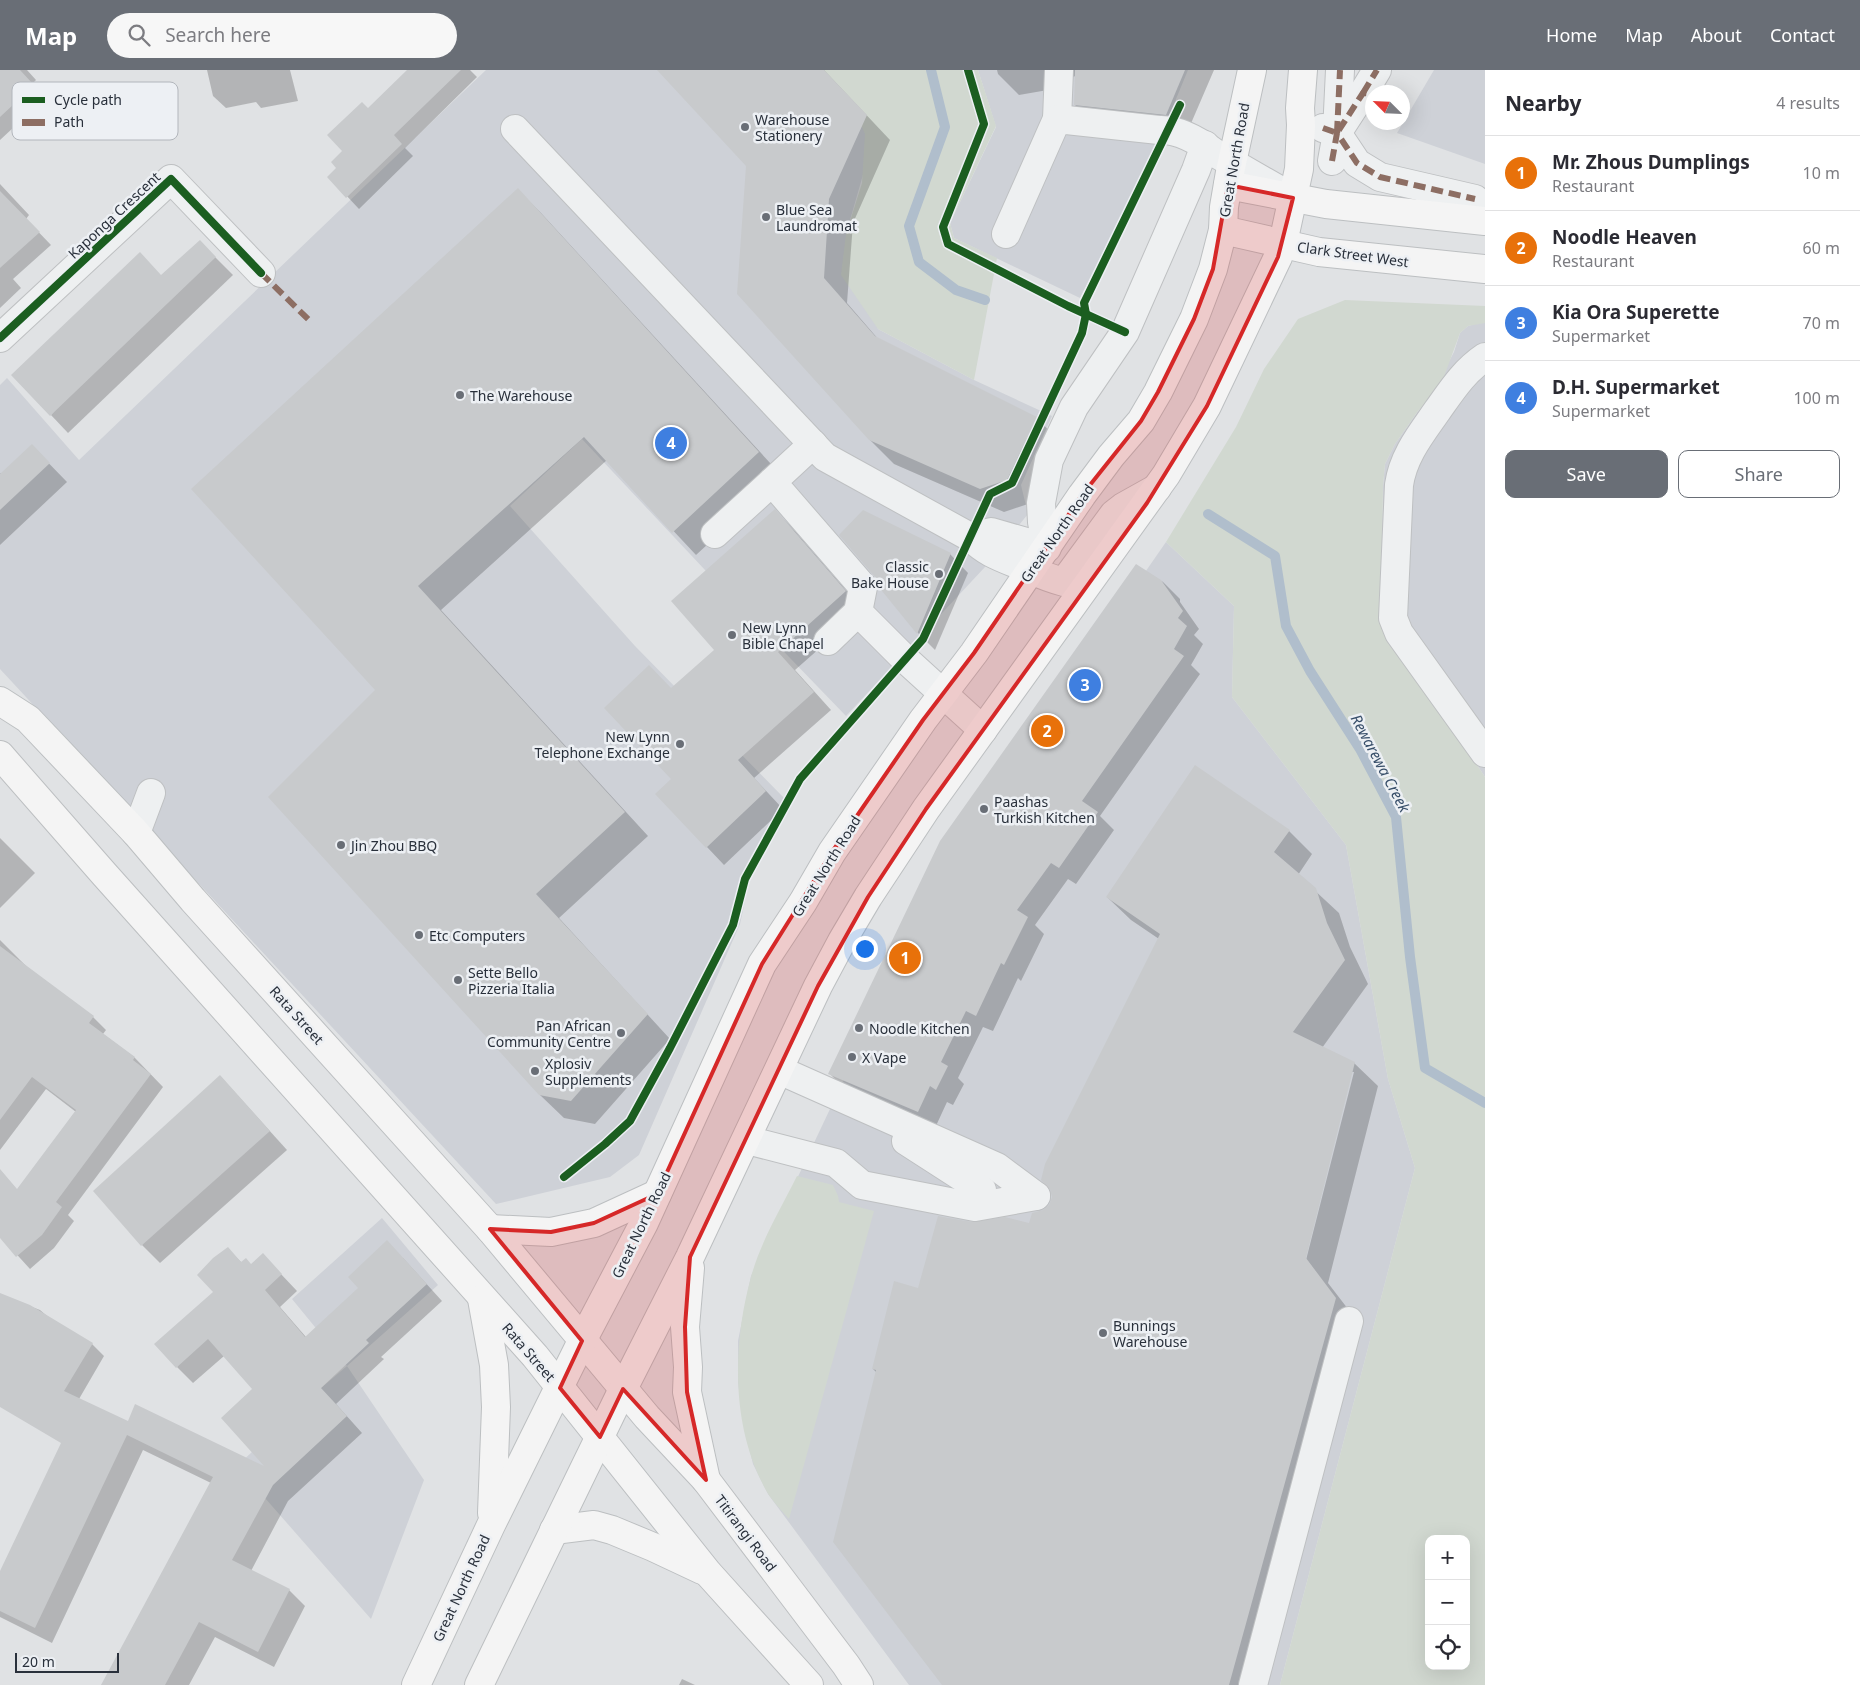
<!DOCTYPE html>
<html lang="en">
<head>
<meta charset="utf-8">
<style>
  body { margin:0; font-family:"Noto Sans",sans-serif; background:#f7f7f7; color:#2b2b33 }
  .controls { position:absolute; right:15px; bottom:15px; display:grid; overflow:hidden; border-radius:10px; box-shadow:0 5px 20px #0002 }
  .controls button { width:45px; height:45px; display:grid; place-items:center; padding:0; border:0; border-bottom:1px solid #e1e1e2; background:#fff; color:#2b2b33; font:25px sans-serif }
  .compass { position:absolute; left:1365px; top:15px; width:45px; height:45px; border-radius:50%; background:#fff; box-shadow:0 5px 20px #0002; rotate:294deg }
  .scale { position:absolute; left:15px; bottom:12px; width:104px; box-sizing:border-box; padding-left:5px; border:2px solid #29303b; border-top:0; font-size:14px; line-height:18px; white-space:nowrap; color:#29303b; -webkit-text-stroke:4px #edf0f4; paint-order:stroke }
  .you { position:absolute; left:864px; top:878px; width:18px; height:18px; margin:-12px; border:4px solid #fff; border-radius:50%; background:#1a73e8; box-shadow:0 0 0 8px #1a73e833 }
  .badge { display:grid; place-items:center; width:32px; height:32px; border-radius:50%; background:#696e76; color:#fff; font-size:16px; font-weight:700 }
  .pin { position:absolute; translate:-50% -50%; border:2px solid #fff; box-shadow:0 1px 5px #0006 }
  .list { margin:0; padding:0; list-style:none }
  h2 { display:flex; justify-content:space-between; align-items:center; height:65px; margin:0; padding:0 20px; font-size:21px }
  h2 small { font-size:16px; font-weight:400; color:#7c7c81 }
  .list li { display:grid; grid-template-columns:32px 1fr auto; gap:15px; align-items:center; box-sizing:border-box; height:75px; padding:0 20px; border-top:1px solid #e1e1e2 }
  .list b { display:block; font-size:19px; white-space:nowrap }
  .list p { margin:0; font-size:16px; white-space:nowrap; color:#7c7c81 }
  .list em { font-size:16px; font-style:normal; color:#7c7c81 }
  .actions { display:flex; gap:10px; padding:15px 20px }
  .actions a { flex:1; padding:11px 0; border:1px solid #696e76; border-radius:10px; text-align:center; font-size:18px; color:#696e76 }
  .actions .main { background:#696e76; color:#fff }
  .icon { flex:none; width:28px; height:28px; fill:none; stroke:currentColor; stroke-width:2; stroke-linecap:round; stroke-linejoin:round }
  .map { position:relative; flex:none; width:1485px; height:1615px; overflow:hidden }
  header { display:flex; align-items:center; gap:30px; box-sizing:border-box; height:70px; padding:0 25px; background:#696e76; color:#fff }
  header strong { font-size:24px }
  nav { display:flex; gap:28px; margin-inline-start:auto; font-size:18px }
  .search { width:350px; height:45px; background:#f7f7f7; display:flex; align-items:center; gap:12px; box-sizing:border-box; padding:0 18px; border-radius:28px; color:#7c7c81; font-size:19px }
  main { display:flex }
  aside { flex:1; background:#fff }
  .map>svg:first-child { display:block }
</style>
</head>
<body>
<header>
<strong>Map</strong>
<div class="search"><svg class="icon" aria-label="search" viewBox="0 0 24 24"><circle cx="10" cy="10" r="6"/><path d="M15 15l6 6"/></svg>Search here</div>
<nav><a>Home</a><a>Map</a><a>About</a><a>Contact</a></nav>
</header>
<main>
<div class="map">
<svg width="1485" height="1615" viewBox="0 0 1485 1615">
  <rect width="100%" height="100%" fill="#e0e2e4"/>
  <g fill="#ced1d7">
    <path d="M 486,0 L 862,0 L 885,28 L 846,164 L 878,259 L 974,310 L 1052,346 L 1021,415 L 1028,444 L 985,497 L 846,646 L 705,500 L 582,369 L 510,436 L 635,576 L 785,729 L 750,808 L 740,854 L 639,1085 L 610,1107 L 496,1134 L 0,599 L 0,315 L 7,308 L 79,390 Z"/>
    <path d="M 978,0 L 1188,0 L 1157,75 L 1080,228 L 954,168 L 950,153 L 996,57 Z"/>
    <path d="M 1434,0 L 1485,0 L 1485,94 L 1397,63 Z"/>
    <path d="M 1479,253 L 1485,253 L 1485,707 L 1450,654 L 1381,557 L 1383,416 L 1385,394 L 1395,374 L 1418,341 L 1430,328 L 1454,282 L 1460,263 L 1468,256 Z"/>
    <path d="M 1166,472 L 1234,536 L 1232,627 L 1346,775 L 1388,1009 L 1415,1098 L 1280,1615 L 909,1615 L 768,1424 L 753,1394 L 743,1351 L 738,1312 L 738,1271 L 751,1206 L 944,798 L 962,766 Z"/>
    <path d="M 382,1148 L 438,1215 L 347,1296 L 424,1410 L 371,1549 L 237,1396 L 321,1318 L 347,1296 L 292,1229 Z"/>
  </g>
  <g fill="#d1d8d0" fill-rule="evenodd">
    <path d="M 819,0 L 978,0 L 996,56 L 950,153 L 954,168 L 997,188 L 974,310 L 878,259 L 841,205 L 846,164 L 862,113 L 865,64 L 856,43 Z"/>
    <path d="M 1345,230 L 1485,236 L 1485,253 L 1468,256 L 1460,263 L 1442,312 L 1430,328 L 1418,341 L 1395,374 L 1385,394 L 1383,416 L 1381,557 L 1450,654 L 1485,707 L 1485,1615 L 1280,1615 L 1415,1098 L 1388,1009 L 1346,775 L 1232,627 L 1234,536 L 1166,472 L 1236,357 L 1264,299 L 1298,249 ZM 1429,1469 L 1466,1469 L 1466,1596 L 1429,1596 Z"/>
    <path d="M 797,1106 L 833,1115 L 838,1126 L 839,1132 L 874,1141 L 789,1449 C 782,1441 773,1432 767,1422 C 731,1359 732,1276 751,1207 C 760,1173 781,1138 797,1106 Z"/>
  </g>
  <g fill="#0003" fill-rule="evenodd">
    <path d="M 0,0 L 27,0 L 36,10 L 32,14 L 57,40 L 39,57 L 27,45 L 0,70 Z"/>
    <path d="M 207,0 L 290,0 L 298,31 L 261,38 L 256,32 L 226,38 L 213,26 Z"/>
    <path d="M 409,0 L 470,0 L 477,7 L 405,78 L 413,86 L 359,139 L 329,107 L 338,98 L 344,81 L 368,40 Z"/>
    <path d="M 667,0 L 824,0 L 890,70 L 853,153 L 847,233 L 879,270 L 1037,348 L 1060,372 L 1031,433 L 1004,442 L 894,394 L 870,370 L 747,96 Z"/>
    <path d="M 997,0 L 1214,0 L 1186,65 L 1096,55 L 1075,35 L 1076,6 L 1072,7 L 1065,17 L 1019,25 L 998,4 Z"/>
    <path d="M 0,114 L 29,145 L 26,149 L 51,175 L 13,209 L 21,218 L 0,238 Z"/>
    <path d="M 518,120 L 541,143 L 782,406 L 696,485 L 607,390 L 441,540 L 648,766 L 559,848 L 670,969 L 595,1054 L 564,1048 L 540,1025 L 377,620 Z"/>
    <path d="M 200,172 L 233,205 L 68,363 L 51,345 L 161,206 Z"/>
    <path d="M 32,376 L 67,412 L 0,475 L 0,403 L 2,405 Z"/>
    <path d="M 775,441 L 793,459 L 863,540 L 795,600 L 831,640 L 754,708 L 783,739 L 724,795 L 707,777 L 673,709 L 672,619 L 716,580 Z"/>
    <path d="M 950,484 L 968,503 L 935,580 L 918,563 L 879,516 Z"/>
    <path d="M 1136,495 L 1163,512 L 1180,529 L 1180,532 L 1199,559 L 1194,565 L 1203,574 L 1191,595 L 1200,604 L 1100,746 L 1114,760 L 1076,814 L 1068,809 L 1035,855 L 1044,864 L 1021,911 L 1018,908 L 993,961 L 983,957 L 958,1008 L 964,1014 L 953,1035 L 947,1032 L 935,1058 L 846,1020 L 829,1003 Z"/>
    <path d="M 1289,761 L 1312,784 L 1298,805 L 1339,843 L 1350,877 L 1368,914 L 1322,978 L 1354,993 L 1378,1016 L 1328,1213 L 1358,1252 L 1258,1615 L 943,1615 L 877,1303 L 873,1299 L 919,1219 L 972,1154 L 1029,1155 L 1050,1136 L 1159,869 L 1131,850 L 1107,827 ZM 1351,1002 L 1354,1002 L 1305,1194 L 1303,1194 Z"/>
    <path d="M 0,768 L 35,803 L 0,838 Z"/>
    <path d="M 0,870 L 31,901 L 93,947 L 106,960 L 103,964 L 135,988 L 163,1017 L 68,1145 L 74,1151 L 54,1178 L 30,1199 L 0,1166 L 0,1126 L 18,1120 L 76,1042 L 46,1019 L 0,1080 Z"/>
    <path d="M 220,1006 L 287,1080 L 160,1193 L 142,1175 Z"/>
    <path d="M 228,1179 L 242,1193 L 252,1196 L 263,1185 L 297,1221 L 280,1237 L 306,1267 L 403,1188 L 442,1231 L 381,1287 L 384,1289 L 336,1334 L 362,1363 L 288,1431 L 251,1501 L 289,1520 L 305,1536 L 274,1597 L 215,1567 L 189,1615 L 102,1615 L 211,1413 L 143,1380 L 52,1573 L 0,1547 L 0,1504 L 128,1352 L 269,1399 L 254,1319 L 224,1286 L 193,1313 L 177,1297 L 215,1222 Z"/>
    <path d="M 0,1225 L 40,1240 L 47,1246 L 92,1274 L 104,1286 L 79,1329 L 0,1296 Z"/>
    <path d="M 682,1609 L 695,1615 L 679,1615 Z"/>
  </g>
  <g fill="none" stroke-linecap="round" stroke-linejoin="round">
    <g stroke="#b0becc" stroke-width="10">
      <path d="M 931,0 L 945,57 L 909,156 L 919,192 L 956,220 L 985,230"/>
      <path d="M 1208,444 L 1275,486 L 1286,556 L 1310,601 L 1360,679 L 1396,747 L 1410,887 L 1425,998 L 1485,1033"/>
    </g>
  </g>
  <g fill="#c8cacc">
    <path d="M 0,0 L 20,0 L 46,28 L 27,47 L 14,34 L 0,47 Z"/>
    <path d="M 407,0 L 461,0 L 394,65 L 402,74 L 346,128 L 327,107 L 336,98 L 331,92 L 342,81 L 327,65 L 362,32 L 368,38 Z"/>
    <path d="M 657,0 L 824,0 L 867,45 L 829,129 L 824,208 L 875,266 L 1037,347 L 1007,410 L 980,419 L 869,370 L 737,224 L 746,96 Z"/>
    <path d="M 1075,0 L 1185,0 L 1166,45 L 1074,35 Z"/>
    <path d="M 518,118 L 759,382 L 672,463 L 584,367 L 418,516 L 625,742 L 536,824 L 648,944 L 571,1031 L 539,1025 L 268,727 L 375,620 L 191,419 Z"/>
    <path d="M 0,121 L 40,162 L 0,198 Z"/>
    <path d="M 200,170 L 216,187 L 50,346 L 11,305 L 140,182 L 161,205 Z"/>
    <path d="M 32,374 L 50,393 L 0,440 L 0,404 Z"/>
    <path d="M 775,439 L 846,521 L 778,582 L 814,622 L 738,690 L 766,721 L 706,778 L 655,724 L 671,709 L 604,638 L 649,595 L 671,618 L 714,580 L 671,531 Z"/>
    <path d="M 863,440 L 951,483 L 917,564 L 878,516 L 875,507 L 839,465 Z"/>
    <path d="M 1136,494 L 1161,510 L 1183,541 L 1178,548 L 1187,556 L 1174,579 L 1184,586 L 1082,731 L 1098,742 L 1059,798 L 1051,793 L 1017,840 L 1028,847 L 1004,895 L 1001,893 L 976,946 L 966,941 L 941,992 L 948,996 L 936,1020 L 930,1016 L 918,1042 L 828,1004 L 940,771 Z"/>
    <path d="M 1195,695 L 1290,760 L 1274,782 L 1316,818 L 1327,853 L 1345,890 L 1293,962 L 1355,992 L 1306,1188 L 1336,1228 L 1229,1615 L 942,1615 L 833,1472 L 876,1300 L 872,1299 L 894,1211 L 918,1218 L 938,1146 L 972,1152 L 1005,1147 L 1029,1153 L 1032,1143 L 1043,1140 L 1049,1135 L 1052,1127 L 1050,1120 L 1041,1110 L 1045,1094 L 1160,864 L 1106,827 Z"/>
    <path d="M 0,876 L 94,946 L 89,953 L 135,987 L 133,990 L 151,1004 L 56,1132 L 62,1137 L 42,1165 L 16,1187 L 0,1168 L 0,1099 L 17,1119 L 76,1040 L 32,1007 L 0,1050 Z"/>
    <path d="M 220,1005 L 270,1061 L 141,1176 L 93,1121 Z"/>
    <path d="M 387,1170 L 427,1214 L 366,1270 L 369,1273 L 321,1318 L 347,1346 L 273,1415 L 232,1490 L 290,1519 L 258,1582 L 199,1552 L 165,1615 L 101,1615 L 213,1407 L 127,1365 L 35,1558 L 0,1541 L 0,1501 L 61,1373 L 0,1337 L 0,1223 L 30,1235 L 93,1273 L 64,1321 L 128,1351 L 135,1334 L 264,1396 L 221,1348 L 252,1319 L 208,1269 L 176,1298 L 154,1274 L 213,1222 L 197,1205 L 213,1188 L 228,1177 L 241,1192 L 246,1188 L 251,1194 L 263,1183 L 282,1204 L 265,1220 L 305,1267 L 358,1218 L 348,1207 Z"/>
  </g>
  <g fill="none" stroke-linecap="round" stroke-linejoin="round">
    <g stroke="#bec0c2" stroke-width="30">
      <g id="minor">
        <path d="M 1363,23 L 1377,0"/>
        <path d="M 1057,49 L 1059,0"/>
        <path d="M 1323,58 L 1337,63 L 1363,23 L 1372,24"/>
        <path d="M 515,59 L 825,387 L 970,467"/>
        <path d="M 1337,62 L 1340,0"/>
        <path d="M 1332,91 L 1337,63 L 1357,93 L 1380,107 L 1475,129"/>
        <path d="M 1006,164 L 1057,49 L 1159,60 C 1179,59 1199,71 1215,83 L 1288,125"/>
        <path d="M 0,268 L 171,109 L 261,203"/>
        <path d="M 1485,287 C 1464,301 1452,320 1437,341 C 1421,364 1403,386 1399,415 L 1393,548 L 1399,563 L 1485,683"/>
        <path d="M 813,374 L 772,412 L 863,517 L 858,542 L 905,589 L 983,660"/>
        <path d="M 1157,418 L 1123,437 L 1114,444 L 1064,512 C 1047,508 1033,501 1017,494 C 997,486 986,482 970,467 L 991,462 L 1047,478 L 1042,452 L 1041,433 L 1049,390 L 1074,337 L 1125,262 L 1196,100 L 1205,75"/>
        <path d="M 715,464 L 772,412"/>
        <path d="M 828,571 L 858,542"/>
        <path d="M 136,763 L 151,723"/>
        <path d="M 779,1000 L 997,1097 L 1036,1126"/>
        <path d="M 747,1070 L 836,1093 L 862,1115 L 975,1137 L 1036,1126"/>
        <path d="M 906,1071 L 982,1120"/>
        <path d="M 1253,1615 L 1349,1251"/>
      </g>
    </g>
    <g stroke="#bcbfc1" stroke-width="30">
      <g id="major">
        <path d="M 1228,115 L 1326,134 L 1485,151"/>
        <path d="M 1223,160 L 1319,182 L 1485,199"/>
        <path d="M 0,631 L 28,649 L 136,763 L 193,830 L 490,1159 L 647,1347 L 706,1410 L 846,1595 L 859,1615"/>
        <path d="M 0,685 L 105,805 L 535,1286 L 708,1503 L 809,1615"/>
        <path d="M 490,1159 L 551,1162 L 594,1153 L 657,1124"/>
        <path d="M 690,1198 L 685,1257 L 688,1297 L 687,1322 L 706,1410"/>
        <path d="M 482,1229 L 494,1295 L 496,1337 L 492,1443"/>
        <path d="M 554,1460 L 594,1455 L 612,1460 L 653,1477 L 702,1500"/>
        <path d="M 416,1615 L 491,1455 L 582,1271 L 644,1153 L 762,894 L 803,832 L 832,782 L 923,650 L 974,583 L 1082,425 L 1111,386 L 1141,351 L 1158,322 L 1194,249 L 1213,199 L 1223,160 L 1224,137 L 1230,102 L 1252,0"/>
        <path d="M 479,1615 L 623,1319 L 690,1187 L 818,916 L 842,871 L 868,827 L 926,739 L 1166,405 L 1207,336 L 1278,187 L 1283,173 L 1299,99 L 1301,55 L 1300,38 L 1303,0"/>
      </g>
    </g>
    <use href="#minor" stroke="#eef0f1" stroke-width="28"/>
    <use href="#major" stroke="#f4f4f4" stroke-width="28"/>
    <g stroke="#8d6e63" stroke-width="6" stroke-dasharray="12 6" stroke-linecap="butt">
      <path d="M 1363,23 L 1377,0"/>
      <path d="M 1323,58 L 1337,63 L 1363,23 L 1372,24"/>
      <path d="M 1337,63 L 1340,0"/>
      <path d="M 1332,91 L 1337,63 L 1357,93 L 1380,107 L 1475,129"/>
      <path d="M 261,203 L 312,253"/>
    </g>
    <g stroke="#edf0f4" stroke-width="11">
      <g id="cycleway">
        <path d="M 968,0 L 984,54 L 943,157 L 948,174 L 1068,236 L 1125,262"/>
        <path d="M 0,268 L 171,109 L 261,203"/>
        <path d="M 564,1107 L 605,1074 L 630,1051 L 670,978 L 733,855 L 745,809 L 800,709 L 923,569 L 990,424 L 1012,413 L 1082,263 L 1086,244 L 1084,233 L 1180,35"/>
      </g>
    </g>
    <use href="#cycleway" stroke="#1b5e20" stroke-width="8"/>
  </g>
  <path fill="#d62828" fill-opacity="0.2" stroke="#d62828" stroke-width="4" stroke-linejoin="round" d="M 1228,115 L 1293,128 L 1278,187 L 1207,336 L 1147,433 L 926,739 L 868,827 L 818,916 L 690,1187 L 685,1257 L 687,1322 L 706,1410 L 623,1319 L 600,1367 L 560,1318 L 582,1271 L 490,1159 L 551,1162 L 594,1153 L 657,1124 L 762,894 L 832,782 L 923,650 L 974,583 L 1082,425 L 1141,351 L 1158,322 L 1194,249 L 1213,199 Z"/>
  <g fill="#696e76" stroke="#edf0f4" stroke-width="2">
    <circle cx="745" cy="57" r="5"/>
    <circle cx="766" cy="147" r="5"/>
    <circle cx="460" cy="325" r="5"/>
    <circle cx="939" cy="504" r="5"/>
    <circle cx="732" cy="565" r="5"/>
    <circle cx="680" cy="674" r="5"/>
    <circle cx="984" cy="739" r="5"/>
    <circle cx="341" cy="775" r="5"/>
    <circle cx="419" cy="865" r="5"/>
    <circle cx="458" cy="910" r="5"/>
    <circle cx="859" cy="958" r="5"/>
    <circle cx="621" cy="963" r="5"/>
    <circle cx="852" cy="987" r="5"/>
    <circle cx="535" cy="1001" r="5"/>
    <circle cx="1103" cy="1263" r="5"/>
  </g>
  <g text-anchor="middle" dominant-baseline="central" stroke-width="5" stroke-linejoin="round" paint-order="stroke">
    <g font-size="14" fill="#29303b" stroke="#edf0f4" text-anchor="start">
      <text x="755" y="49">Warehouse<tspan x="755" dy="16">Stationery</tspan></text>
      <text x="776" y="139">Blue Sea<tspan x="776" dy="16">Laundromat</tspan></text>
      <text x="470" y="325">The Warehouse</text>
      <text x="929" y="496" text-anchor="end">Classic<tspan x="929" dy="16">Bake House</tspan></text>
      <text x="742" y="557">New Lynn<tspan x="742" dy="16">Bible Chapel</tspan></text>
      <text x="670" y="666" text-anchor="end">New Lynn<tspan x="670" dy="16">Telephone Exchange</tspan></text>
      <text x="994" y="731">Paashas<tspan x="994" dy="16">Turkish Kitchen</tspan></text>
      <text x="351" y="775">Jin Zhou BBQ</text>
      <text x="429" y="865">Etc Computers</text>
      <text x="468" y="902">Sette Bello<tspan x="468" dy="16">Pizzeria Italia</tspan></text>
      <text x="611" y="955" text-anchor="end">Pan African<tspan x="611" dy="16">Community Centre</tspan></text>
      <text x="869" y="958">Noodle Kitchen</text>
      <text x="862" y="987">X Vape</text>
      <text x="545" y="993">Xplosiv<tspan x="545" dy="16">Supplements</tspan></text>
      <text x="1113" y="1255">Bunnings<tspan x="1113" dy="16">Warehouse</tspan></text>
    </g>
    <g font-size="14" fill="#29303b" stroke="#edf0f4">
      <text transform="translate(1234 90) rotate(-80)">Great North Road</text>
      <text transform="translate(114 145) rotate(-43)">Kaponga Crescent</text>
      <text transform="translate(1353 184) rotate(8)">Clark Street West</text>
      <text transform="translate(1057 463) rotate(-55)">Great North Road</text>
      <text transform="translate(826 796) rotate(-58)">Great North Road</text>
      <text transform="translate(297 945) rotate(48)">Rata Street</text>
      <text transform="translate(641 1155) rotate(-64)">Great North Road</text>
      <text transform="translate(529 1282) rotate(49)">Rata Street</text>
      <text transform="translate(746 1463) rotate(53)">Titirangi Road</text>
      <text transform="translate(461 1518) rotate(-65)">Great North Road</text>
    </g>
    <g font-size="15" font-style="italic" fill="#384f6a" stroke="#edf0f4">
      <text transform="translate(1381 693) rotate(62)">Rewarewa Creek</text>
    </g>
  </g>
  <rect x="12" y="12" width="166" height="58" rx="8" fill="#edf0f4" stroke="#b2b6bc" stroke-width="1"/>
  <rect x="22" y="27" width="23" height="6" fill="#1b5e20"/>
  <rect x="22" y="49" width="23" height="7" fill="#8d6e63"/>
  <g font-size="14" fill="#29303b">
    <text x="54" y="35">Cycle path</text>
    <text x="54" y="57">Path</text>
  </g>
</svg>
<div class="controls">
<button>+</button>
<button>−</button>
<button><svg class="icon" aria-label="locate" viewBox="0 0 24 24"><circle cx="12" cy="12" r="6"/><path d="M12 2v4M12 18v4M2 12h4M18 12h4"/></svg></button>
</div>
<svg class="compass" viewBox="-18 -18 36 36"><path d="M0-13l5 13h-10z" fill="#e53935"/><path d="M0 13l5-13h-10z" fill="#7c7c81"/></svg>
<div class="scale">20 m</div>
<div class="you"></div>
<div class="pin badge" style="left:905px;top:888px;background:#e8710a">1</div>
<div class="pin badge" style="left:1047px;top:661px;background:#e8710a">2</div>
<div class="pin badge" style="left:1085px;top:615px;background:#3f7fe0">3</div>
<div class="pin badge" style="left:671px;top:373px;background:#3f7fe0">4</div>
</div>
<aside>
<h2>Nearby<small>4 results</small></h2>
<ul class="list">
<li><span class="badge" style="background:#e8710a">1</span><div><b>Mr. Zhous Dumplings</b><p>Restaurant</p></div><em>10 m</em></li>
<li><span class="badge" style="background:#e8710a">2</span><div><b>Noodle Heaven</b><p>Restaurant</p></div><em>60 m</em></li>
<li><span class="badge" style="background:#3f7fe0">3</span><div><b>Kia Ora Superette</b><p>Supermarket</p></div><em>70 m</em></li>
<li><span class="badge" style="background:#3f7fe0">4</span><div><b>D.H. Supermarket</b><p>Supermarket</p></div><em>100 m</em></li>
</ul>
<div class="actions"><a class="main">Save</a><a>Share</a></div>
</aside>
</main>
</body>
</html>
